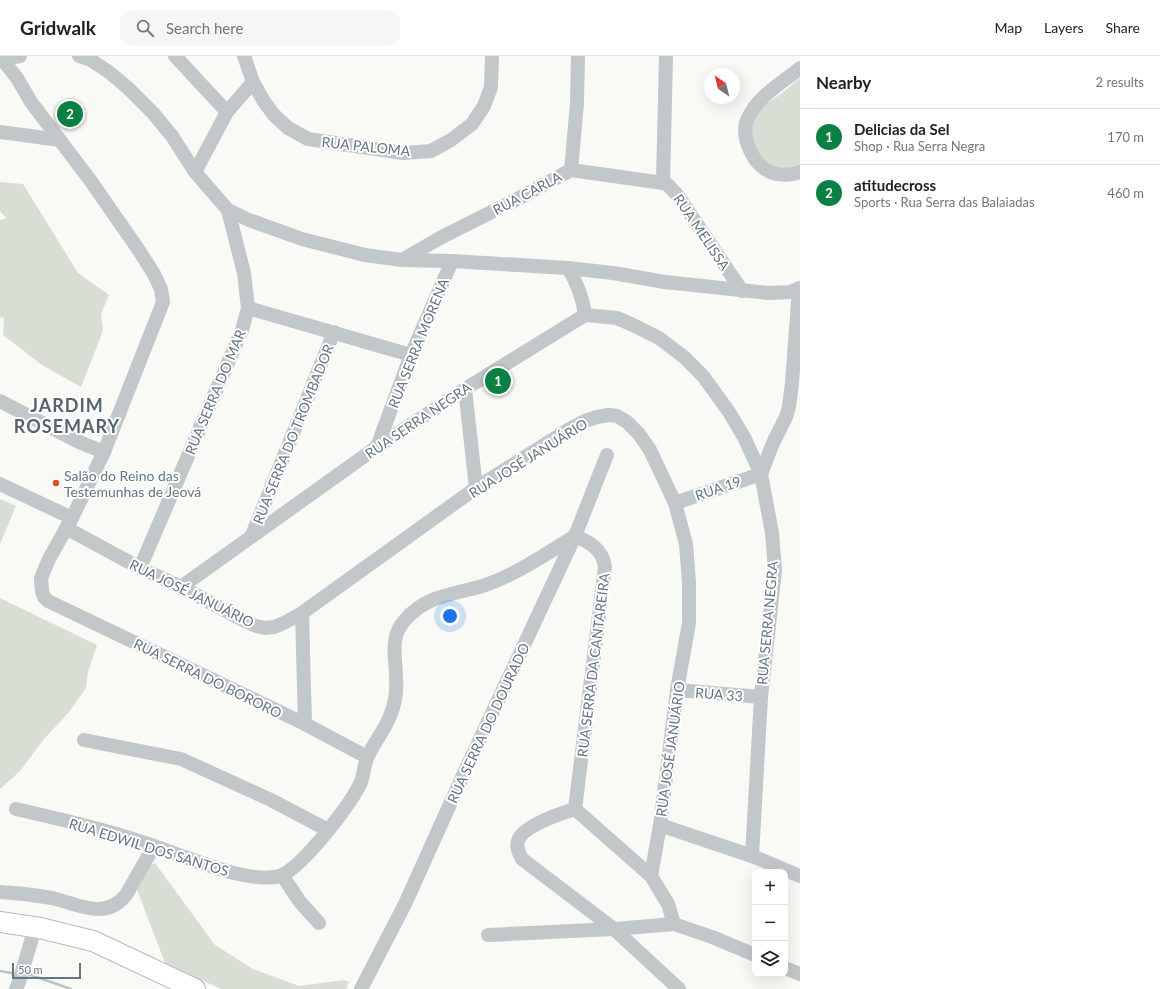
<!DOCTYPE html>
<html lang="en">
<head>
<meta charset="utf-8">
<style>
  body { margin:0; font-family:Lato,sans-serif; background:#f6f6f6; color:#222 }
  .controls { position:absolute; right:12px; bottom:12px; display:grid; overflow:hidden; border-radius:8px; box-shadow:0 4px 16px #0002 }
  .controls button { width:36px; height:36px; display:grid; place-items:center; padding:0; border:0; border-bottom:1px solid #e0e0e0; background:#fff; color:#222; font:20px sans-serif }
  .compass { position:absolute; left:704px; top:12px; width:36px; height:36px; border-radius:50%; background:#fff; box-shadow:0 4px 16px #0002; rotate:325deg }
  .scale { position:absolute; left:12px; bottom:10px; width:69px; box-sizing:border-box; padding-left:4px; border:2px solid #647681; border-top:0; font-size:11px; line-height:14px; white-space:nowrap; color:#647681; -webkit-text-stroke:3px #fff; paint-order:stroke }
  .you { position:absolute; left:450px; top:560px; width:14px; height:14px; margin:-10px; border:3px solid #fff; border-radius:50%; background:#1a73e8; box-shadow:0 0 0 6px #1a73e833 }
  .badge { display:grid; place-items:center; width:26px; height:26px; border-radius:50%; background:#0b8043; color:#fff; font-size:13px; font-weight:700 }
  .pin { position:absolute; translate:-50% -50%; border:2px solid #fff; box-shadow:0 1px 4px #0006 }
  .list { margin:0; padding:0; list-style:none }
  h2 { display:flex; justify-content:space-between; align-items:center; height:52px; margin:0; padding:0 16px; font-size:17px }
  h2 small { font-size:13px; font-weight:400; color:#767676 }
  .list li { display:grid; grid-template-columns:26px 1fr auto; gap:12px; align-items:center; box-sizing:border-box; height:56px; padding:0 16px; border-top:1px solid #e0e0e0 }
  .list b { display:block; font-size:15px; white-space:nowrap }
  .list p { margin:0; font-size:13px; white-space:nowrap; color:#767676 }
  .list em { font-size:13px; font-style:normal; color:#767676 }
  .icon { flex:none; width:22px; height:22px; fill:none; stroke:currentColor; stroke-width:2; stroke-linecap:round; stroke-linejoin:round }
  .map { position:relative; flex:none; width:800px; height:933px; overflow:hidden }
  header { display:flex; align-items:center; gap:24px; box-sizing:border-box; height:56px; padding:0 20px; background:#fff; border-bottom:1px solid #e0e0e0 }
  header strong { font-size:19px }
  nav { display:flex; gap:22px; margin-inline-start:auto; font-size:14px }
  .search { width:280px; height:36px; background:#f6f6f6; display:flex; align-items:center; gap:10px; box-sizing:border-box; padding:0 14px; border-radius:12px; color:#767676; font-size:15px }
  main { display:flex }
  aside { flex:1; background:#fff }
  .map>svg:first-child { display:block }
</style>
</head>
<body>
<header>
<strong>Gridwalk</strong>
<div class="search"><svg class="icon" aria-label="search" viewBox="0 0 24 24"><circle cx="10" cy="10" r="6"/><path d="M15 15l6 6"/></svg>Search here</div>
<nav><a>Map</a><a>Layers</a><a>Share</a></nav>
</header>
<main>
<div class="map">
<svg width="800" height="933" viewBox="0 0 800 933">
  <rect width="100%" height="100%" fill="#f9f9f6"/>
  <g fill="#d9ded5">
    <path d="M 800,22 L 800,113 L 779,113 L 767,107 L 758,97 L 751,78 L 753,65 L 761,51 L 781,38 Z"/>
    <path d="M 0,126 L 23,128 L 78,217 L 109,239 L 101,258 L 103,275 L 81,331 L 42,309 L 3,279 L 4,262 L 0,261 L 0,164 L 6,162 L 0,155 Z"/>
    <path d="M 0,443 L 16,450 L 0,488 Z"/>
    <path d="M 0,542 L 97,589 L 88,616 L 86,632 L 69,656 L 44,683 L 20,715 L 0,733 Z"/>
    <path d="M 155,807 L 215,889 L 253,913 L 299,930 L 344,924 L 349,926 L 346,933 L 221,933 L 165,907 L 136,831 L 144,812 Z"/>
  </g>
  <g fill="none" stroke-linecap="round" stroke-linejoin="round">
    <g stroke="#b8c5c9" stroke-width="2.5">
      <path d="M 0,915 L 17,918"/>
      <path d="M 26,919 L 31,919 L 71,933"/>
    </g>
    <g stroke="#b6babd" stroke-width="22">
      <path id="highway" d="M 0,866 L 40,872 L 93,885 L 195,933"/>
    </g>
    <g stroke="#c2c7ca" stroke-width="14">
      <path d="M 79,0 L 89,3 L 109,16 L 128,32 L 153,57 L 172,80 L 195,116 L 228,154 L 249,164 L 302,183 L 365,199 L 402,204 L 452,205 L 568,212 L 613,217 L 665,226 L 769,237 L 790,236 L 800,232"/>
      <path d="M 175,0 L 227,56"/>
      <path d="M 0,3 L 20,0"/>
      <path d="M 2,3 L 17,22 L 31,46 L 90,124 L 138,193 L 154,218 L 161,233 L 163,246 L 104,396 L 72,462 L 49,503 L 41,522 L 42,535 L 44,541 L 48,545 L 305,668 L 367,701"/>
      <path d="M 800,12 C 781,28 759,39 748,62 C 740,78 751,104 765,113 C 775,120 789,120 800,116"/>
      <path d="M 253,26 L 263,44 L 274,59 L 288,72 L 308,83 L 403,97 L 431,95 L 451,84 L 472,68 L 484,50 L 491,31 L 492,0"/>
      <path d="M 0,76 L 60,84"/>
      <path d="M 571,114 L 577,47 L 578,0"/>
      <path d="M 195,116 L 227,56 L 253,26 L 244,0"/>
      <path d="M 663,127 L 666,0"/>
      <path d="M 402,204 L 440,182 L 525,139 L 571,114 L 663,127 L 668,129 L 678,140 L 742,235"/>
      <path d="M 568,212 C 577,227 583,241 585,259"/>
      <path d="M 248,252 L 411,299"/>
      <path d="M 465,333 L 476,432"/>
      <path d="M 0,345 L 79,386 L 104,396"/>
      <path d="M 377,391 L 411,299 L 452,205"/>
      <path d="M 761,418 L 773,387 L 786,361 L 789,351 L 792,327 L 799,232"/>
      <path d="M 0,428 L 72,462"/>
      <path d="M 675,447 L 761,418"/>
      <path d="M 66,472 L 140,512 L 181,531 L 245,565 L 256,570 L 265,572 L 274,571 L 284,567 L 302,557 L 476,432 L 568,374 L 585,365 L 597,361 L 609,359 L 617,360 L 627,366 L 639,378 L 650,394 L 675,447 L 686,488 L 689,526 L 689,567 L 677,634 L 660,769 L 651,820"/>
      <path d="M 252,479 L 334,276"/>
      <path d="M 575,480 C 590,486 603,494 605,511 L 575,753"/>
      <path d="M 140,512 L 242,274 L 248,252 L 244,217 L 228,154"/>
      <path d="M 181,531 L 377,391 L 465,333 L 585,259 L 617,262 L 633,269 L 659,282 L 684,301 L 703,320 L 729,356 L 744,381 L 761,418 L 772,477 L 775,515 L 761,641 L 752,800"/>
      <path d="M 302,557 L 305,668"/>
      <path d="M 677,634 L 761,641"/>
      <path d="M 84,684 L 181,703 L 271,744 L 328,774"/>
      <path d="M 16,753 C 51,761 86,769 120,779 C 136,784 152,789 168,795 C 194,804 256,830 282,819 C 304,809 351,748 361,726 C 364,718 364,708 368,700 C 374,686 385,674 390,660 C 395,648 397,634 396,622 C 396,601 389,581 405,564 C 429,536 460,539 491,527 C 521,515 548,497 575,480"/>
      <path d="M 575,753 C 562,757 522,770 518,785 C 516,791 519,797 522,803 L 614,873 L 679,933"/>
      <path d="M 575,753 L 651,820 L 668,848 L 674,868"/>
      <path d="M 660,769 L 752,800 L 800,820"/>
      <path d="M 282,819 L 300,846 L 319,867"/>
      <path d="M 0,836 C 17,837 35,839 52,842 C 78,848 105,865 126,839 L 154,790"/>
      <path d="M 488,879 L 614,873 L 674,868 L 712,881 L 755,899"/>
      <path d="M 785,912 L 800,918"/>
      <path d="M 16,933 L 19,926 L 32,882"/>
      <path d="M 361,933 L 405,848 L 465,715 L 575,480 L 607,399"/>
    </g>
    <use href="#highway" stroke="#fff" stroke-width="20"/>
  </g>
  <circle fill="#e34c2c" stroke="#fff" stroke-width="1.5" cx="56" cy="427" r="4"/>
  <g text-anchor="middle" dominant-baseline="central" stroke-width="4" stroke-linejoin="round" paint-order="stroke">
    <g font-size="14" fill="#647681" stroke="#fff">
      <text transform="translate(366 90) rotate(6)">RUA PALOMA</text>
      <text transform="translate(527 137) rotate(-28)">RUA CARLA</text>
      <text transform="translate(702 176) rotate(56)">RUA MELISSA</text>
      <text transform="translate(418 287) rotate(-68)">RUA SERRA MORENA</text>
      <text transform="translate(215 336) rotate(-67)">RUA SERRA DO MAR</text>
      <text transform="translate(418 364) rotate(-34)">RUA SERRA NEGRA</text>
      <text transform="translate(293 378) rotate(-68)">RUA SERRA DO TROMBADOR</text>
      <text transform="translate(528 402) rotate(-32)">RUA JOSÉ JANUÁRIO</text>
      <text transform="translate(718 432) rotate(-19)">RUA 19</text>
      <text transform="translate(192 537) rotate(26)">RUA JOSÉ JANUÁRIO</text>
      <text transform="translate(767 567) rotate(-85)">RUA SERRA NEGRA</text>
      <text transform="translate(593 609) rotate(-83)">RUA SERRA DA CANTAREIRA</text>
      <text transform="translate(208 622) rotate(26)">RUA SERRA DO BORORO</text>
      <text transform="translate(719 638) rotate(5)">RUA 33</text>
      <text transform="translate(488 667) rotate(-65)">RUA SERRA DO DOURADO</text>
      <text transform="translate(670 693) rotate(-82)">RUA JOSÉ JANUÁRIO</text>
      <text transform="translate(149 791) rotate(17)">RUA EDWIL DOS SANTOS</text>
    </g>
    <g font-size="14" fill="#647681" stroke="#fff" text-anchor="start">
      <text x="64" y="419">Salão do Reino das<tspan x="64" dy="16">Testemunhas de Jeová</tspan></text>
    </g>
    <g font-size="18" font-weight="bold" letter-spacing="1" fill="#56646c" stroke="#fff">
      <text x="67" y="349">JARDIM<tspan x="67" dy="21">ROSEMARY</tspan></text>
    </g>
  </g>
</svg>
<div class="controls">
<button>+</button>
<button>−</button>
<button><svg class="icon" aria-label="layers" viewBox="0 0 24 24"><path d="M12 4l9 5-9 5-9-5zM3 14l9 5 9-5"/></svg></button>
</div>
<svg class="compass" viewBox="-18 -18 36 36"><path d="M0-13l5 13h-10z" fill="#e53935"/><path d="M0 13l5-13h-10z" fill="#767676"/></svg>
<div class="scale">50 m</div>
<div class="you"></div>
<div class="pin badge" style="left:498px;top:325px">1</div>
<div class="pin badge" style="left:70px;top:58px">2</div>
</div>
<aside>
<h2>Nearby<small>2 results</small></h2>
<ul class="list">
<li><span class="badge">1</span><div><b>Delicias da Sel</b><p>Shop · Rua Serra Negra</p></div><em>170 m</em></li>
<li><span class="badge">2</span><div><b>atitudecross</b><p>Sports · Rua Serra das Balaiadas</p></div><em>460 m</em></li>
</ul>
</aside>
</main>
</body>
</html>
